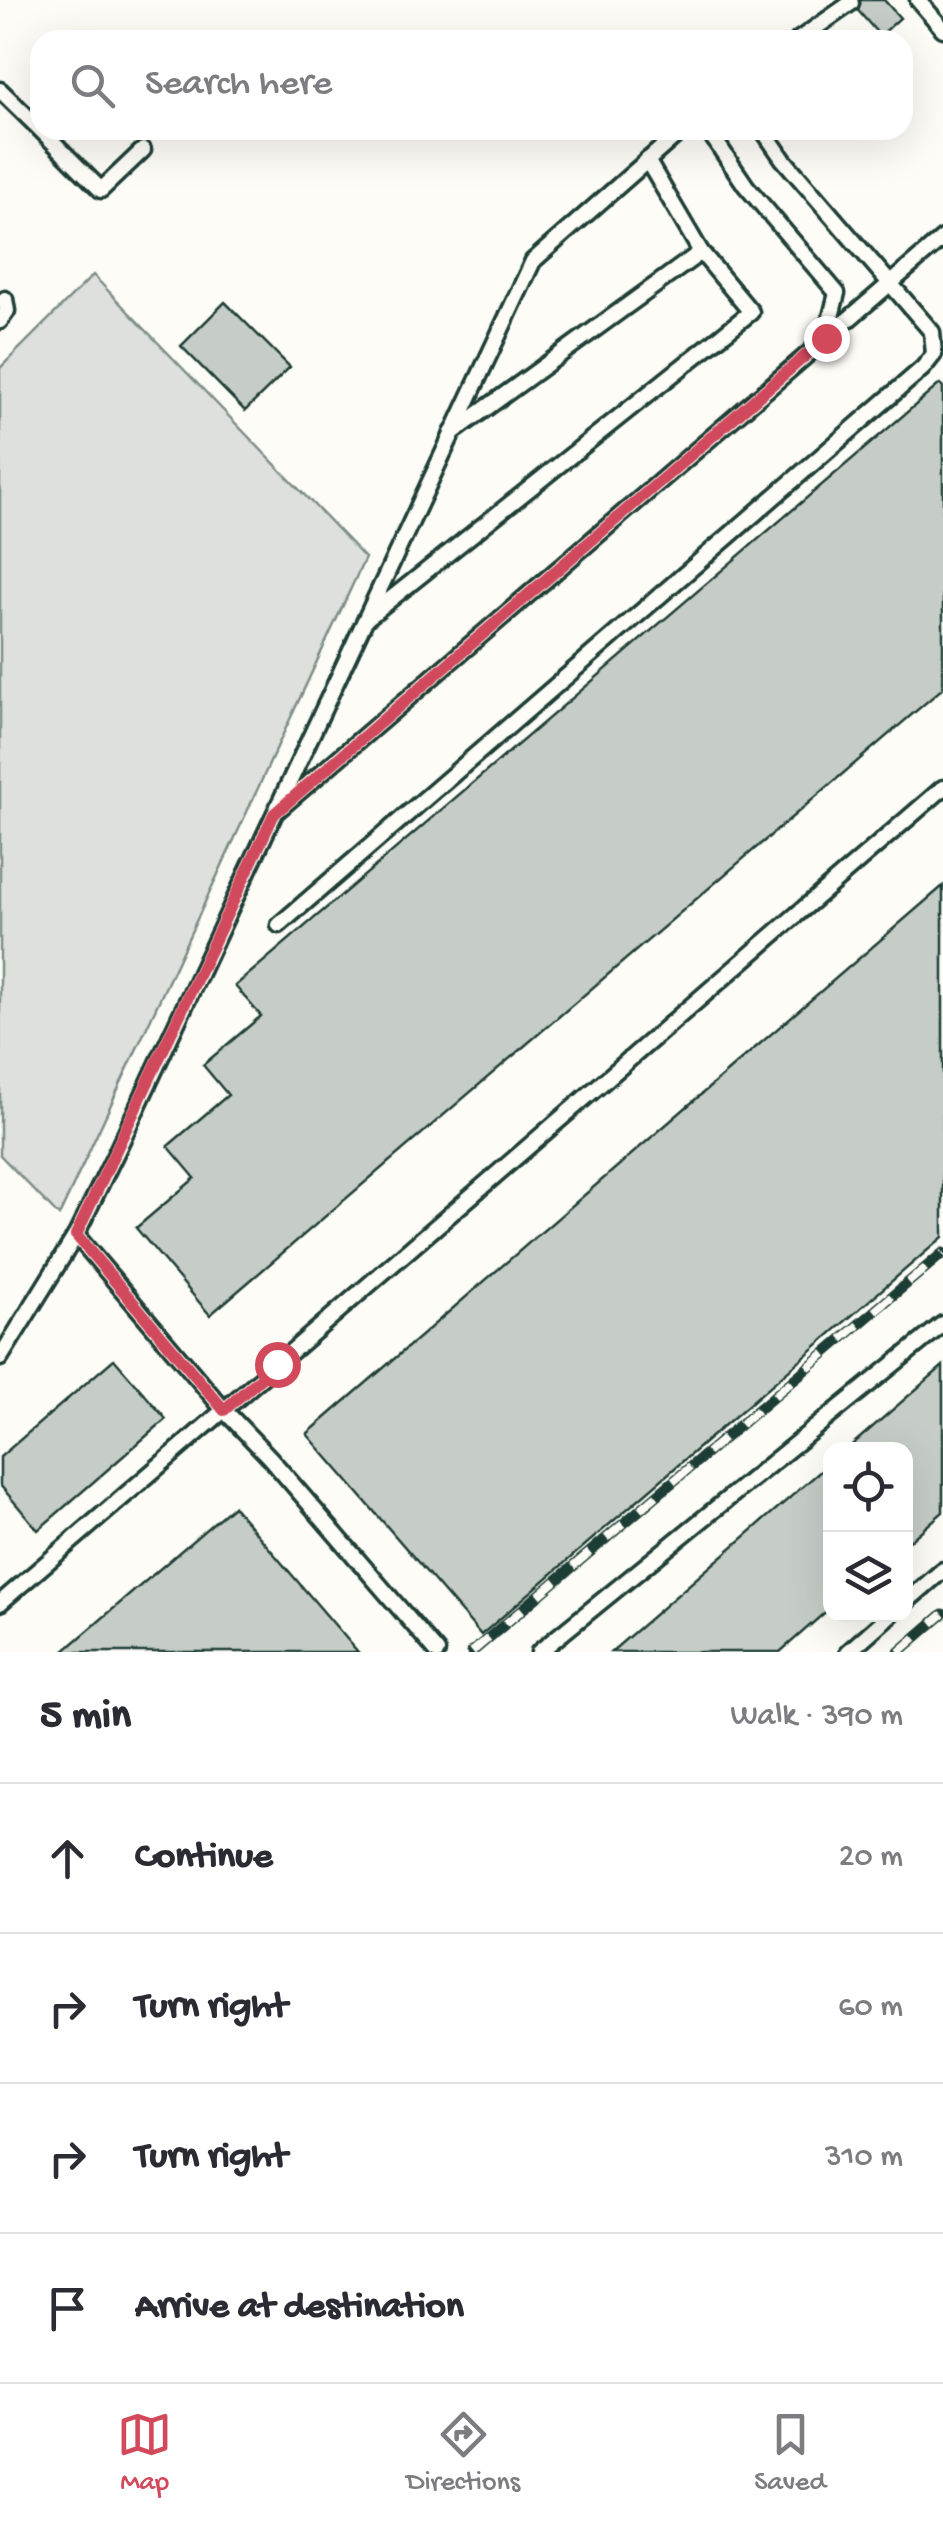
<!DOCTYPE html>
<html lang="en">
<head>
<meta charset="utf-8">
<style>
  body { margin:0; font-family:"Gochi Hand",sans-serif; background:#f2f2f3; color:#2b2b33 }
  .controls { position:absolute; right:30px; bottom:30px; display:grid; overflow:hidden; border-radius:20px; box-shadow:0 10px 40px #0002 }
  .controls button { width:90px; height:90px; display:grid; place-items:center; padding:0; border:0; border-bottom:2px solid #e1e1e2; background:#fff; color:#2b2b33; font:50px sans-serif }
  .stop { position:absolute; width:30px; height:30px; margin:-22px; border:8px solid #d1495b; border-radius:50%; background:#fff }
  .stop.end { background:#d1495b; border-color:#fff; box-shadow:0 2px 10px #0008 }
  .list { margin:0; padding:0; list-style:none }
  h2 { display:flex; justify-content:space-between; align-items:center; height:130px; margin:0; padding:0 40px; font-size:42px }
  h2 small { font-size:32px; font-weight:400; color:#7c7c81 }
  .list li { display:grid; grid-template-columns:65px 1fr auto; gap:30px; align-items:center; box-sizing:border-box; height:150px; padding:0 40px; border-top:2px solid #e1e1e2 }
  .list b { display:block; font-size:38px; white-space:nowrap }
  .list em { font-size:32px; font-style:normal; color:#7c7c81 }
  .icon { flex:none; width:55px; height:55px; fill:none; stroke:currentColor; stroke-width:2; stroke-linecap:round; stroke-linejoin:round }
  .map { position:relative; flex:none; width:943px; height:1652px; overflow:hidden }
  .search { position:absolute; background:#fff; box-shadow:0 10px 40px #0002; left:30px; right:30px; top:30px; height:110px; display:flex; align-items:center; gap:25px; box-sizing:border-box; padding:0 35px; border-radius:30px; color:#7c7c81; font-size:38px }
  .sheet { height:730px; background:#fff }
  nav { display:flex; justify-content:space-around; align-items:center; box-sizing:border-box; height:140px; border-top:2px solid #e1e1e2; background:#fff; font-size:28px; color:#7c7c81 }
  nav a { display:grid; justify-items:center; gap:5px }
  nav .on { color:#d1495b }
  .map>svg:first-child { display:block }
</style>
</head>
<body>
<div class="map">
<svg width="943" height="1652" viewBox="0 0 943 1652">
  <rect width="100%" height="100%" fill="#fdfcf7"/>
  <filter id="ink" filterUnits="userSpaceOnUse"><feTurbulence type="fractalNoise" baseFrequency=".01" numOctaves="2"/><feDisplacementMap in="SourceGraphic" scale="20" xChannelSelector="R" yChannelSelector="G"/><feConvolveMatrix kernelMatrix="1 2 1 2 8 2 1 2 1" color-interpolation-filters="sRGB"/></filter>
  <g filter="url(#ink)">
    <path fill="#dde0db" stroke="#7e8e88" stroke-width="2.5" d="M 93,275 L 365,558 L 59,1216 L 0,1155 L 0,368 Z"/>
    <g fill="#c6cdc7" stroke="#1f3d34" stroke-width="2.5">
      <path d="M 849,0 L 884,0 L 900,18 L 880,36 Z"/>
      <path d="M 225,302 L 290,367 L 245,411 L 181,346 Z"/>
      <path d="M 940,384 L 943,387 L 943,688 L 210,1315 L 136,1228 L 195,1178 L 168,1146 L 228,1095 L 203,1065 L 261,1016 L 235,986 Z"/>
      <path d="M 943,886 L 943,1237 L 481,1635 L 307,1434 Z"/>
      <path d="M 114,1359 L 166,1419 L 38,1530 L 0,1485 L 0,1457 Z"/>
      <path d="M 943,1366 L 943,1512 L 906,1544 L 906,1450 L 846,1450 Z"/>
      <path d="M 830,1463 L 830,1608 L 780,1652 L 611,1652 Z"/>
      <path d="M 233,1506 L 358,1652 L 63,1652 Z"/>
    </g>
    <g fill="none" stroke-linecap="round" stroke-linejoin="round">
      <g stroke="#1f3d34" stroke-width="21">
        <g id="service">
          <path d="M 918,0 L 943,29"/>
          <path d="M 798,40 L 851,3"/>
          <path d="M 0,90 L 40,129"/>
          <path d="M 41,130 L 101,190 L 143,150"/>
          <path d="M 708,130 L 746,186 L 837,293 L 826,337"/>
          <path d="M 0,321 L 7,311 L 5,299"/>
          <path d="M 452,433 L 701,252"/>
          <path d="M 367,618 L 751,312 L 701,252 L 647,160"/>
          <path d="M 278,810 L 943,238"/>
          <path d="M 279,925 L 923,368 L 934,354 L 932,332 L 783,159 L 763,130"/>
          <path d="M 0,1358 L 76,1235 L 116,1153 L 533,261 L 682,130"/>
          <path d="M 906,1602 L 943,1570"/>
          <path d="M 0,1603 L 224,1410 L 76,1235"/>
          <path d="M 437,1652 L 270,1458 L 224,1410 L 943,788"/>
          <path d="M 539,1652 L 943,1324"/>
          <path d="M 848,1652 L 891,1614"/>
        </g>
      </g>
      <use href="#service" stroke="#fdfcf7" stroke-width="14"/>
      <g stroke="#1f3d34" stroke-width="11">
        <g id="rail">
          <path d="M 472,1652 L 943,1253"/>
          <path d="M 899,1652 L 943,1614"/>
        </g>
      </g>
      <use href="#rail" stroke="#fdfcf7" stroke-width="8" stroke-dasharray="22" stroke-linecap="butt"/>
    </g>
  </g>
  <g fill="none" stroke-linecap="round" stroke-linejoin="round" filter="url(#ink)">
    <path stroke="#d1495b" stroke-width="12" d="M 277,1364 L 224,1410 L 76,1235 L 274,814 L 826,338"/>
  </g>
</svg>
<div class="controls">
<button><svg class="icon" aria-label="locate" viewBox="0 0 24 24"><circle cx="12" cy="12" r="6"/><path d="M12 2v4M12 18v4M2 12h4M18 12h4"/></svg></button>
<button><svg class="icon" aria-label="layers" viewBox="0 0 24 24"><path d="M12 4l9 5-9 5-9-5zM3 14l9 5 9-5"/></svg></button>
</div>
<div class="stop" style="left:277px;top:1364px"></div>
<div class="stop end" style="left:826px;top:338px"></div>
<div class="search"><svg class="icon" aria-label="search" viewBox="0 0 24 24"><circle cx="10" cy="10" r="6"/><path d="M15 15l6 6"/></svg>Search here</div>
</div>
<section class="sheet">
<h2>5 min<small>Walk · 390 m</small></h2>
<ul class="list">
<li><svg class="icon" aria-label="ahead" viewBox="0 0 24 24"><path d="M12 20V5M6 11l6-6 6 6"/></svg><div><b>Continue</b></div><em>20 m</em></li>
<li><svg class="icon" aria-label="right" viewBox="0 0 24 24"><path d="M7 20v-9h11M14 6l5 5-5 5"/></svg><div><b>Turn right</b></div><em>60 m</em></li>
<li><svg class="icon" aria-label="right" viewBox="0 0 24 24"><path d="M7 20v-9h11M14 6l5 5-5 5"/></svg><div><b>Turn right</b></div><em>310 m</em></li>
<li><svg class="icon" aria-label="arrive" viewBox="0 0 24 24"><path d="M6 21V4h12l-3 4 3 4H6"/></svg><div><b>Arrive at destination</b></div></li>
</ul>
</section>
<nav>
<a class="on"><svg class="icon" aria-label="map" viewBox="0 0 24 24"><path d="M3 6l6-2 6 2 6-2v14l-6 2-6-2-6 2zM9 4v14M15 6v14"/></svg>Map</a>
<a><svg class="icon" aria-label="directions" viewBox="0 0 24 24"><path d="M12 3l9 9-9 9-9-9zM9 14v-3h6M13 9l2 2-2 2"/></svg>Directions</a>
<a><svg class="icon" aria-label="saved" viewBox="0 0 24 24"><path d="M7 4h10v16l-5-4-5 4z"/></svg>Saved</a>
</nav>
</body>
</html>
